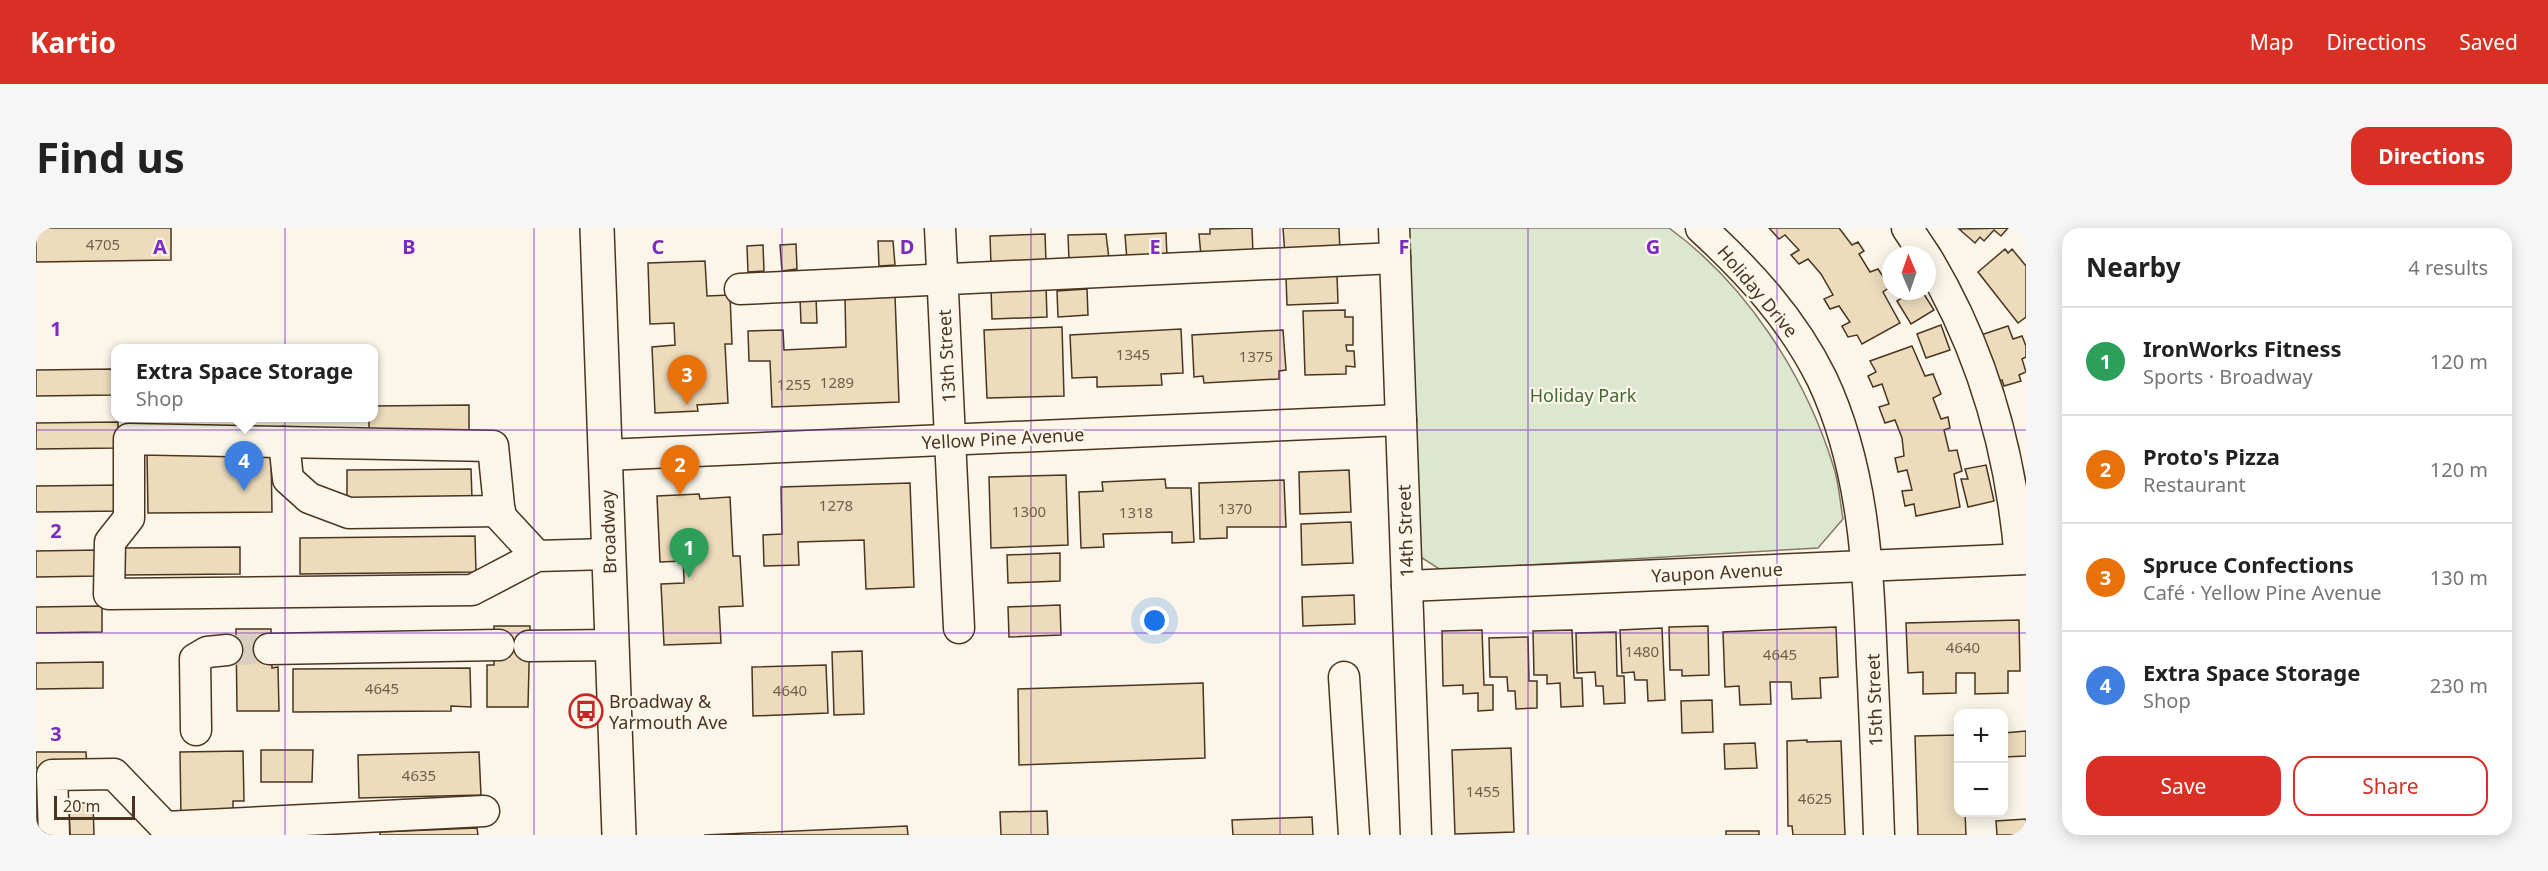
<!DOCTYPE html>
<html lang="en">
<head>
<meta charset="utf-8">
<style>
  body { margin:0; font-family:"Noto Sans",sans-serif; background:#f6f6f6; color:#222 }
  .controls { position:absolute; right:18px; bottom:18px; display:grid; overflow:hidden; border-radius:12px; box-shadow:0 3px 15px #0003 }
  .controls button { width:54px; height:54px; display:grid; place-items:center; padding:0; border:0; border-bottom:2px solid #e0e0e0; background:#fff; color:#222; font:30px sans-serif }
  .compass { position:absolute; left:1846px; top:18px; width:54px; height:54px; border-radius:50%; background:#fff; box-shadow:0 3px 15px #0003; rotate:358deg }
  .scale { position:absolute; left:18px; bottom:15px; width:81px; box-sizing:border-box; padding-left:6px; border:3px solid #4a3520; border-top:0; font-size:16px; line-height:21px; white-space:nowrap; color:#4a3520; -webkit-text-stroke:4px #fbf6e9; paint-order:stroke }
  .you { position:absolute; left:1119px; top:393px; width:21px; height:21px; margin:-15px; border:4px solid #fff; border-radius:50%; background:#1a73e8; box-shadow:0 0 0 9px #1a73e833 }
  .badge { display:grid; place-items:center; width:39px; height:39px; border-radius:50%; background:#d93025; color:#fff; font-size:20px; font-weight:700 }
  .pin { position:absolute; translate:-50% -50px; filter:drop-shadow(0 2px 3px #0008) }
  .pin::after { content:''; position:absolute; top:32px; width:21px; height:18px; background:inherit; clip-path:polygon(0 0,100% 0,50% 100%) }
  .popup { position:absolute; left:75px; top:116px; width:267px; height:78px; box-sizing:border-box; display:grid; place-content:center; border-radius:12px; background:#fff; filter:drop-shadow(0 2px 4px #0005); font-size:20px; white-space:nowrap; color:#767676 }
  .popup b { font-size:22px; color:#222 }
  .popup::after { content:''; position:absolute; left:50%; top:100%; margin-left:-12px; border:12px solid transparent; border-top-color:#fff }
  .list { margin:0; padding:0; list-style:none }
  h2 { display:flex; justify-content:space-between; align-items:center; height:78px; margin:0; padding:0 24px; font-size:26px }
  h2 small { font-size:20px; font-weight:400; color:#767676 }
  .list li { display:grid; grid-template-columns:39px 1fr auto; gap:18px; align-items:center; box-sizing:border-box; height:108px; padding:0 24px; border-top:2px solid #e0e0e0 }
  .list b { display:block; font-size:22px; white-space:nowrap }
  .list p { margin:0; font-size:20px; white-space:nowrap; color:#767676 }
  .list em { font-size:20px; font-style:normal; color:#767676 }
  .actions { display:flex; gap:12px; padding:18px 24px }
  .actions a { flex:1; padding:14px 0; border:2px solid #d93025; border-radius:18px; text-align:center; font-size:21px; color:#d93025 }
  .actions .main { background:#d93025; color:#fff }
  .map { position:relative; flex:none; width:1990px; height:607px; overflow:hidden; border-radius:18px }
  header { display:flex; align-items:center; gap:36px; box-sizing:border-box; height:84px; padding:0 30px; background:#d93025; color:#fff }
  header strong { font-size:28px }
  nav { display:flex; gap:33px; margin-inline-start:auto; font-size:21px }
  .intro { display:flex; align-items:center; justify-content:space-between; box-sizing:border-box; height:144px; padding:0 36px }
  h1 { margin:0; font-size:42px }
  .button { padding:15px 27px; border-radius:18px; background:#d93025; color:#fff; font-size:21px; font-weight:700 }
  main { display:flex; gap:36px; padding:0 36px }
  aside { flex:1; background:#fff; border-radius:18px; box-shadow:0 3px 15px #0003 }
  .map>svg:first-child { display:block }
</style>
</head>
<body>
<header>
<strong>Kartio</strong>
<nav><a>Map</a><a>Directions</a><a>Saved</a></nav>
</header>
<div class="intro"><h1>Find us</h1><a class="button">Directions</a></div>
<main>
<div class="map">
<svg width="1990" height="607" viewBox="0 0 1990 607">
  <rect width="100%" height="100%" fill="#fbf6e9"/>
  <path fill="#dce7d0" stroke="#887966" stroke-width="1.5" d="M 1373,0 L 1633,0 C 1710,56 1769,147 1797,237 C 1803,254 1804,274 1807,291 L 1782,320 L 1405,342 L 1383,328 Z"/>
  <g fill="#ecdcbc" stroke="#4a3520" stroke-width="1.5">
    <path d="M 0,0 L 135,0 L 135,32 L 0,34 Z"/>
    <path d="M 1216,0 L 1217,26 L 1165,28 L 1163,6 L 1174,6 L 1174,1 Z"/>
    <path d="M 1247,0 L 1303,0 L 1304,24 L 1249,27 Z"/>
    <path d="M 1733,0 L 1803,0 L 1816,17 L 1822,14 L 1828,23 L 1823,26 L 1834,44 L 1842,41 L 1854,59 L 1847,64 L 1864,95 L 1826,116 L 1821,107 L 1812,109 L 1806,98 L 1814,94 L 1803,78 L 1794,81 L 1788,71 L 1797,67 L 1785,46 L 1772,31 L 1763,36 L 1755,27 L 1763,22 L 1749,7 L 1743,11 Z"/>
    <path d="M 1972,0 L 1965,8 L 1958,2 L 1948,13 L 1944,9 L 1939,15 L 1923,1 Z"/>
    <path d="M 1130,5 L 1131,29 L 1091,32 L 1089,7 Z"/>
    <path d="M 1009,6 L 1010,34 L 955,36 L 954,8 Z"/>
    <path d="M 1070,6 L 1073,31 L 1033,33 L 1032,7 Z"/>
    <path d="M 842,13 L 857,13 L 859,37 L 843,38 Z"/>
    <path d="M 760,16 L 761,41 L 746,43 L 744,17 Z"/>
    <path d="M 727,17 L 728,43 L 712,44 L 711,18 Z"/>
    <path d="M 1969,21 L 1972,25 L 1976,21 L 1990,38 L 1990,89 L 1982,95 L 1942,44 Z"/>
    <path d="M 669,33 L 671,68 L 694,67 L 696,116 L 689,116 L 692,175 L 661,177 L 662,183 L 619,185 L 616,119 L 639,117 L 638,95 L 614,96 L 612,35 Z"/>
    <path d="M 1301,47 L 1302,75 L 1251,77 L 1250,49 Z"/>
    <path d="M 1010,58 L 1011,89 L 956,91 L 955,60 Z"/>
    <path d="M 1051,61 L 1052,87 L 1022,89 L 1021,63 Z"/>
    <path d="M 1877,63 L 1886,63 L 1898,82 L 1875,96 L 1861,73 Z"/>
    <path d="M 859,68 L 863,174 L 736,179 L 734,133 L 713,133 L 712,103 L 747,102 L 748,122 L 810,119 L 809,70 Z"/>
    <path d="M 780,69 L 781,95 L 765,95 L 764,70 Z"/>
    <path d="M 1309,82 L 1309,89 L 1317,89 L 1317,117 L 1310,117 L 1311,123 L 1318,123 L 1319,139 L 1310,138 L 1310,146 L 1269,147 L 1267,83 Z"/>
    <path d="M 1905,97 L 1914,122 L 1890,130 L 1881,106 Z"/>
    <path d="M 1972,98 L 1977,111 L 1986,108 L 1990,118 L 1990,129 L 1986,131 L 1990,144 L 1983,147 L 1985,153 L 1968,158 L 1966,152 L 1963,153 L 1945,107 Z"/>
    <path d="M 1026,99 L 1028,168 L 951,170 L 948,102 Z"/>
    <path d="M 1145,101 L 1147,145 L 1125,146 L 1126,157 L 1061,159 L 1061,149 L 1036,150 L 1034,107 Z"/>
    <path d="M 1247,102 L 1250,142 L 1243,143 L 1243,151 L 1168,155 L 1167,148 L 1158,149 L 1156,107 Z"/>
    <path d="M 1876,118 L 1889,148 L 1897,146 L 1905,166 L 1897,170 L 1905,191 L 1912,189 L 1914,200 L 1908,202 L 1913,223 L 1921,222 L 1926,243 L 1918,246 L 1924,279 L 1880,288 L 1878,276 L 1869,278 L 1866,263 L 1876,262 L 1871,242 L 1862,244 L 1859,230 L 1868,228 L 1866,210 L 1859,192 L 1849,195 L 1843,179 L 1853,176 L 1846,156 L 1837,159 L 1832,148 L 1840,144 L 1834,133 Z"/>
    <path d="M 79,141 L 79,167 L 0,168 L 0,142 Z"/>
    <path d="M 433,177 L 433,206 L 333,207 L 333,190 L 337,190 L 337,178 Z"/>
    <path d="M 82,194 L 82,220 L 0,221 L 0,195 Z"/>
    <path d="M 235,223 L 236,284 L 112,285 L 111,225 Z"/>
    <path d="M 1950,237 L 1958,273 L 1932,279 L 1925,251 L 1932,251 L 1929,241 Z"/>
    <path d="M 435,241 L 436,270 L 311,272 L 311,242 Z"/>
    <path d="M 1313,242 L 1315,284 L 1264,286 L 1263,244 Z"/>
    <path d="M 1030,247 L 1032,317 L 955,320 L 953,249 Z"/>
    <path d="M 1129,251 L 1130,260 L 1155,260 L 1158,314 L 1136,315 L 1136,304 L 1067,306 L 1068,319 L 1045,320 L 1043,264 L 1067,263 L 1066,254 Z"/>
    <path d="M 1248,252 L 1250,299 L 1191,299 L 1191,310 L 1164,311 L 1163,255 Z"/>
    <path d="M 874,255 L 878,359 L 830,361 L 828,312 L 762,314 L 763,337 L 728,338 L 727,307 L 746,306 L 745,259 Z"/>
    <path d="M 86,257 L 86,283 L 0,284 L 0,258 Z"/>
    <path d="M 663,266 L 664,271 L 694,269 L 697,328 L 704,328 L 707,378 L 683,379 L 685,415 L 628,417 L 625,356 L 648,355 L 648,350 L 647,333 L 624,334 L 621,268 Z"/>
    <path d="M 1315,294 L 1317,335 L 1266,337 L 1265,296 Z"/>
    <path d="M 439,308 L 440,344 L 264,346 L 264,310 Z"/>
    <path d="M 204,319 L 204,346 L 86,347 L 86,320 Z"/>
    <path d="M 63,322 L 63,348 L 0,349 L 0,323 Z"/>
    <path d="M 1024,325 L 1024,353 L 972,355 L 971,327 Z"/>
    <path d="M 1318,367 L 1319,396 L 1267,398 L 1266,369 Z"/>
    <path d="M 1024,377 L 1025,407 L 973,409 L 972,379 Z"/>
    <path d="M 66,378 L 66,404 L 0,405 L 0,379 Z"/>
    <path d="M 1983,392 L 1984,443 L 1972,443 L 1972,465 L 1939,466 L 1939,445 L 1920,445 L 1920,465 L 1887,466 L 1887,444 L 1872,445 L 1870,395 Z"/>
    <path d="M 458,398 L 494,398 L 492,479 L 451,479 L 451,437 L 458,437 Z"/>
    <path d="M 1672,398 L 1673,447 L 1646,448 L 1646,442 L 1634,442 L 1633,399 Z"/>
    <path d="M 1800,399 L 1802,449 L 1784,450 L 1785,470 L 1756,471 L 1755,454 L 1734,454 L 1735,476 L 1704,477 L 1703,458 L 1689,459 L 1687,404 Z"/>
    <path d="M 1626,400 L 1629,472 L 1612,473 L 1611,452 L 1599,452 L 1598,444 L 1586,445 L 1584,402 Z"/>
    <path d="M 200,401 L 235,401 L 236,440 L 242,439 L 243,483 L 201,483 Z"/>
    <path d="M 1446,402 L 1448,457 L 1457,457 L 1457,482 L 1442,483 L 1442,465 L 1427,466 L 1427,457 L 1407,458 L 1406,403 Z"/>
    <path d="M 1536,402 L 1538,450 L 1546,450 L 1547,478 L 1525,479 L 1524,455 L 1511,456 L 1511,447 L 1498,447 L 1497,403 Z"/>
    <path d="M 1580,404 L 1581,448 L 1588,448 L 1589,475 L 1568,476 L 1567,458 L 1560,458 L 1559,444 L 1541,445 L 1540,405 Z"/>
    <path d="M 1492,409 L 1493,453 L 1501,453 L 1501,480 L 1480,481 L 1479,463 L 1472,463 L 1471,449 L 1454,449 L 1453,410 Z"/>
    <path d="M 826,423 L 828,486 L 798,487 L 796,424 Z"/>
    <path d="M 67,434 L 67,460 L 0,461 L 0,435 Z"/>
    <path d="M 790,437 L 792,485 L 717,488 L 716,439 Z"/>
    <path d="M 434,440 L 435,479 L 415,478 L 415,483 L 257,484 L 257,441 Z"/>
    <path d="M 1167,455 L 1169,530 L 983,537 L 982,461 Z"/>
    <path d="M 1676,472 L 1677,504 L 1646,505 L 1645,473 Z"/>
    <path d="M 1990,503 L 1990,528 L 1968,529 L 1968,505 Z"/>
    <path d="M 1922,507 L 1922,584 L 1929,584 L 1930,607 L 1882,607 L 1879,508 Z"/>
    <path d="M 1771,512 L 1771,514 L 1805,513 L 1809,607 L 1757,607 L 1756,598 L 1752,598 L 1751,513 Z"/>
    <path d="M 1719,515 L 1721,540 L 1689,541 L 1688,516 Z"/>
    <path d="M 1475,520 L 1478,604 L 1419,606 L 1416,522 Z"/>
    <path d="M 225,522 L 277,522 L 276,554 L 225,554 Z"/>
    <path d="M 207,523 L 208,573 L 197,573 L 197,589 L 145,590 L 144,524 Z"/>
    <path d="M 0,524 L 50,524 L 51,540 L 0,540 Z"/>
    <path d="M 443,524 L 445,567 L 323,570 L 322,527 Z"/>
    <path d="M 0,560 L 6,560 L 8,607 L 0,607 Z"/>
    <path d="M 33,575 L 57,575 L 58,607 L 34,607 Z"/>
    <path d="M 1011,583 L 1012,607 L 965,607 L 964,584 Z"/>
    <path d="M 1276,589 L 1277,607 L 1197,607 L 1196,592 Z"/>
    <path d="M 1990,591 L 1990,607 L 1961,607 L 1960,593 Z"/>
    <path d="M 871,598 L 872,607 L 668,607 Z"/>
    <path d="M 441,600 L 442,607 L 344,607 L 344,604 Z"/>
    <rect x="1690" y="603" width="33" height="4"/>
  </g>
  <g fill="none" stroke-linecap="round" stroke-linejoin="round">
    <path stroke="#d8cfc1" stroke-width="30" stroke-dasharray="30 15" stroke-linecap="butt" d="M 191,422 L 233,421"/>
    <g stroke="#4a3520" stroke-width="33">
      <g id="minor">
        <path d="M 904,0 L 923,400"/>
        <path d="M 1358,0 L 1380,607"/>
        <path d="M 1665,0 C 1713,44 1757,92 1786,151 C 1828,240 1832,339 1836,435 C 1839,492 1841,550 1843,607"/>
        <path d="M 1871,0 L 1889,27"/>
        <path d="M 1891,30 C 1947,123 1975,223 1984,331"/>
        <path d="M 704,61 L 1359,30"/>
        <path d="M 248,214 L 252,251 L 273,270 L 313,285 L 464,283"/>
        <path d="M 569,227 L 1365,192"/>
        <path d="M 501,328 L 436,362 L 73,366 L 74,314 L 93,290 L 93,211 L 457,218 L 464,288 L 501,328 L 572,326"/>
        <path d="M 1371,358 L 1990,331"/>
        <path d="M 493,418 L 576,417"/>
        <path d="M 233,421 L 463,417"/>
        <path d="M 1308,449 L 1318,607"/>
        <path d="M 160,502 L 159,431 L 171,424 L 191,422"/>
        <path d="M 18,607 L 16,547 L 78,546 L 129,599 L 448,583"/>
      </g>
    </g>
    <g stroke="#4a3520" stroke-width="36">
      <path id="major" d="M 561,0 L 583,607"/>
    </g>
    <use href="#minor" stroke="#fbf6e9" stroke-width="30"/>
    <use href="#major" stroke="#fbf6e9" stroke-width="33"/>
  </g>
  <path fill="none" stroke="#7b2cbf" stroke-width="1.5" stroke-opacity="0.55" d="M 249,0 L 249,607M 498,0 L 498,607M 746,0 L 746,607M 995,0 L 995,607M 1244,0 L 1244,607M 1492,0 L 1492,607M 1741,0 L 1741,607M 0,202 L 1990,202M 0,405 L 1990,405"/>
  <defs>
    <g id="bus-ring" transform="scale(1.725)"><circle r="9.5" fill="#fbf6e9" stroke="#c62828" stroke-width="1.5"/><path d="M-5-6H5V4H4V6H2V4H-2V6H-4V4H-5ZM-3.5-4V0h7V-4ZM-3.5 1.2v1.5H-2V1.2ZM2 1.2v1.5H3.5V1.2Z" fill="#c62828"/></g>
  </defs>
  <g fill-rule="evenodd">
    <use href="#bus-ring" x="550" y="483"/>
  </g>
  <g text-anchor="middle" dominant-baseline="central" stroke-width="4.5" stroke-linejoin="round" paint-order="stroke">
    <g font-size="15" fill="#725f47">
      <text x="67" y="16">4705</text>
      <text x="1097" y="126">1345</text>
      <text x="1220" y="128">1375</text>
      <text x="801" y="154">1289</text>
      <text x="758" y="156">1255</text>
      <text x="800" y="277">1278</text>
      <text x="1199" y="280">1370</text>
      <text x="993" y="283">1300</text>
      <text x="1100" y="284">1318</text>
      <text x="1927" y="419">4640</text>
      <text x="1606" y="423">1480</text>
      <text x="1744" y="426">4645</text>
      <text x="346" y="460">4645</text>
      <text x="754" y="462">4640</text>
      <text x="383" y="547">4635</text>
      <text x="1447" y="563">1455</text>
      <text x="1779" y="570">4625</text>
    </g>
    <g font-size="18" fill="#4a3520" stroke="#fbf6e9">
      <text transform="translate(1722 63) rotate(50)">Holiday Drive</text>
      <text transform="translate(910 128) rotate(-93)">13th Street</text>
      <text transform="translate(967 210) rotate(-3)">Yellow Pine Avenue</text>
      <text transform="translate(1369 303) rotate(-92)">14th Street</text>
      <text transform="translate(572 304) rotate(-92)">Broadway</text>
      <text transform="translate(1681 344) rotate(-3)">Yaupon Avenue</text>
      <text transform="translate(1838 472) rotate(-92)">15th Street</text>
    </g>
    <g font-size="18" fill="#436837" stroke="#fbf6e9">
      <text x="1547" y="167">Holiday Park</text>
    </g>
    <g font-size="18" fill="#4a3520" stroke="#fbf6e9" text-anchor="start">
      <text x="573" y="473">Broadway &amp;<tspan x="573" dy="21">Yarmouth Ave</tspan></text>
    </g>
  </g>
  <g font-size="20" text-anchor="middle" font-weight="bold" fill="#7b2cbf" stroke="#fbf6e9" stroke-width="4.5" stroke-linejoin="round" paint-order="stroke">
    <text x="124" y="26">A</text>
    <text x="373" y="26">B</text>
    <text x="622" y="26">C</text>
    <text x="871" y="26">D</text>
    <text x="1119" y="26">E</text>
    <text x="1368" y="26">F</text>
    <text x="1617" y="26">G</text>
    <text x="20" y="108">1</text>
    <text x="20" y="310">2</text>
    <text x="20" y="513">3</text>
  </g>
</svg>
<div class="controls">
<button>+</button>
<button>−</button>
</div>
<svg class="compass" viewBox="-18 -18 36 36"><path d="M0-13l5 13h-10z" fill="#e53935"/><path d="M0 13l5-13h-10z" fill="#767676"/></svg>
<div class="scale">20 m</div>
<div class="you"></div>
<div class="pin badge" style="left:653px;top:350px;background:#2e9e5b">1</div>
<div class="pin badge" style="left:644px;top:267px;background:#e8710a">2</div>
<div class="pin badge" style="left:651px;top:177px;background:#e8710a">3</div>
<div class="pin badge" style="left:208px;top:263px;background:#3f7fe0">4</div>
<div class="popup"><b>Extra Space Storage</b>Shop</div>
</div>
<aside>
<h2>Nearby<small>4 results</small></h2>
<ul class="list">
<li><span class="badge" style="background:#2e9e5b">1</span><div><b>IronWorks Fitness</b><p>Sports · Broadway</p></div><em>120 m</em></li>
<li><span class="badge" style="background:#e8710a">2</span><div><b>Proto's Pizza</b><p>Restaurant</p></div><em>120 m</em></li>
<li><span class="badge" style="background:#e8710a">3</span><div><b>Spruce Confections</b><p>Café · Yellow Pine Avenue</p></div><em>130 m</em></li>
<li><span class="badge" style="background:#3f7fe0">4</span><div><b>Extra Space Storage</b><p>Shop</p></div><em>230 m</em></li>
</ul>
<div class="actions"><a class="main">Save</a><a>Share</a></div>
</aside>
</main>
</body>
</html>
